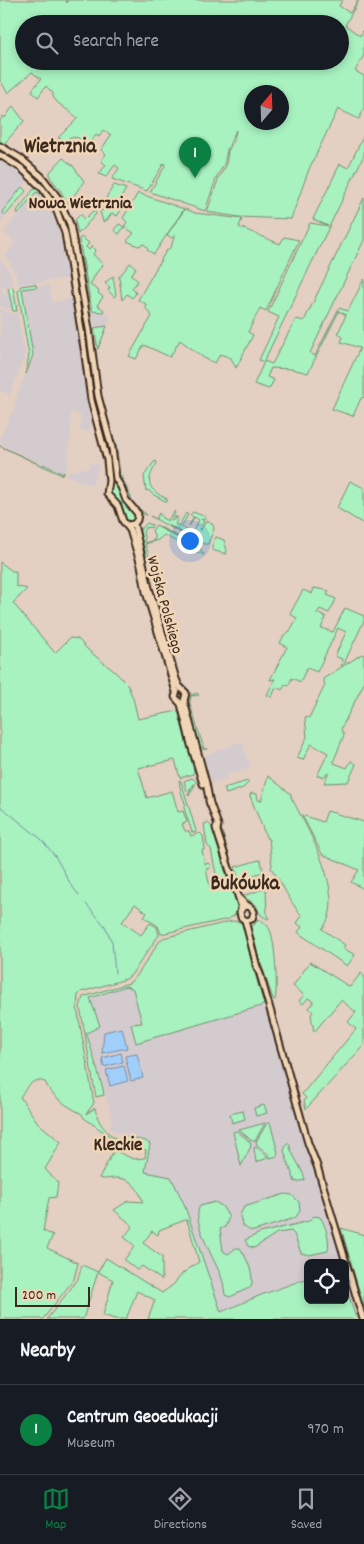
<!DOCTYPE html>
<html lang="en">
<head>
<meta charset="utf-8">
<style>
  body { margin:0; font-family:Dekko,sans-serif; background:#20242c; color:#f1f3f6 }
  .controls { position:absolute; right:15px; bottom:15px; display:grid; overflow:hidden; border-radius:8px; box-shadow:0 2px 8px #0003 }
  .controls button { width:45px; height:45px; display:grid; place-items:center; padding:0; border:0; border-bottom:1px solid #363941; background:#171b24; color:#f1f3f6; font:25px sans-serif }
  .compass { position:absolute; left:244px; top:85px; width:45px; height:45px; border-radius:50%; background:#171b24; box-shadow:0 2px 8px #0003; rotate:19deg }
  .scale { position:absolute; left:15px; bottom:12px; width:75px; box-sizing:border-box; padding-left:5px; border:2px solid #3b2a1e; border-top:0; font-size:14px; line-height:18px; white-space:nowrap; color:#3b2a1e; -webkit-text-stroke:4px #f0d5b7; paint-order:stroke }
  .you { position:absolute; left:189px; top:540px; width:18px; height:18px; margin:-12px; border:4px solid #fff; border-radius:50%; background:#1a73e8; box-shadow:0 0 0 8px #1a73e833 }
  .badge { display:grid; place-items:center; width:32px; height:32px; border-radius:50%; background:#0b8043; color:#fff; font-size:16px; font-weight:700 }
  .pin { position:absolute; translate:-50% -41px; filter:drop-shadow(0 1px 2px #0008) }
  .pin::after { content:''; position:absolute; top:26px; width:18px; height:15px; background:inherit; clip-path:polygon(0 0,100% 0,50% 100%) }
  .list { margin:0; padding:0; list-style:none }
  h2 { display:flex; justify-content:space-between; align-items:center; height:65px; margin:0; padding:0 20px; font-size:21px }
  h2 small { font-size:16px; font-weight:400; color:#9ea1a6 }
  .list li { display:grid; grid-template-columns:32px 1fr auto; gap:15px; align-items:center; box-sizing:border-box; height:90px; padding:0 20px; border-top:1px solid #363941 }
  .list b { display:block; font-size:19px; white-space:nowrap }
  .list p { margin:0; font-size:16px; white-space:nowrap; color:#9ea1a6 }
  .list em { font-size:16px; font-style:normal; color:#9ea1a6 }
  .icon { flex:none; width:28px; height:28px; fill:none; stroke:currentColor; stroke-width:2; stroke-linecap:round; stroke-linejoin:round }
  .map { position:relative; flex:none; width:364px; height:1319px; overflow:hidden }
  .search { position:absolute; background:#171b24; box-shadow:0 2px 8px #0003; left:15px; right:15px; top:15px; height:55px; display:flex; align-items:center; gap:12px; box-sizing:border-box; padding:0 18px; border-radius:28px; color:#9ea1a6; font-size:19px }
  .sheet { height:155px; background:#171b24 }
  nav { display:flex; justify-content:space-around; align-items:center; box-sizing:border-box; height:70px; border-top:1px solid #363941; background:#171b24; font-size:14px; color:#9ea1a6 }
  nav a { display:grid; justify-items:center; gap:2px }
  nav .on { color:#0b8043 }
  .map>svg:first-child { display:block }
</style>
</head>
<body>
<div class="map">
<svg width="364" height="1319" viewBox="0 0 364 1319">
  <rect width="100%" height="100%" fill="#e3d0c2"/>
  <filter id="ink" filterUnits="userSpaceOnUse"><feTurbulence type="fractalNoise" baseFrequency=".02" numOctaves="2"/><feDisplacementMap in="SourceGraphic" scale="10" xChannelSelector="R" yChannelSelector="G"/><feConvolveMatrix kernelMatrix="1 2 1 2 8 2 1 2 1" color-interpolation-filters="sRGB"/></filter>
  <g filter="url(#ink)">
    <g fill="#d4cbcf">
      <path d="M 0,158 L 12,165 L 29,179 L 2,212 L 6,215 L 0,223 Z"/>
      <path d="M 39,191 L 53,213 L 58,226 L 69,278 L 18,285 L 17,278 L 11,266 L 11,264 L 5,256 L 15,243 L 4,232 L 36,192 Z"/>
      <path d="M 0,259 L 10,272 L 13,284 L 2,288 L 4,294 L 9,293 L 13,311 L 1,307 L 0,304 Z"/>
      <path d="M 49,285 L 52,302 L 73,299 L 87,399 L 92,418 L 89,432 L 79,430 L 81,416 L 71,411 L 71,439 L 69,441 L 68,466 L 63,474 L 1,445 L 0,442 L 0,438 L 16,404 L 15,400 L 33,357 L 22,289 Z"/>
      <path d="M 0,309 L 13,314 L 17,313 L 25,353 L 24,361 L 22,361 L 10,395 L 0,391 Z"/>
      <path d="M 92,311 L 103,312 L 111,315 L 107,326 L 94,328 Z"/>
      <path d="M 90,463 L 99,465 L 92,485 L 86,484 L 66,475 L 70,471 L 89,468 Z"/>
      <path d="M 242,741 L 250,768 L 227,775 L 228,778 L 211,783 L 203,756 Z"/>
      <path d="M 126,986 L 133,989 L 142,1023 L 136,1043 L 264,1005 L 340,1257 L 338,1258 L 340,1263 L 308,1263 L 308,1278 L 261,1295 L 221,1312 L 184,1204 L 171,1177 L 145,1172 L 150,1144 L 146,1141 L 125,1137 L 108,1127 L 113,1121 L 87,1034 L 100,1026 L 89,998 Z"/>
    </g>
    <g fill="#a8f2c0" stroke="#728e6f" fill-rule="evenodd">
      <path d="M 0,0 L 66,0 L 67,3 L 67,0 L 342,0 L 339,6 L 350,13 L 358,0 L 359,0 L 345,25 L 360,36 L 364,29 L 364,55 L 355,71 L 364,76 L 364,108 L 359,119 L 338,109 L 309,169 L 291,219 L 239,217 L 207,212 L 219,177 L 226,166 L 228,151 L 234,140 L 236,130 L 227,150 L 224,165 L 217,176 L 205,211 L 150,192 L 165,166 L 164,163 L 147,191 L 112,179 L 119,168 L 115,165 L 106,177 L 99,174 L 106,165 L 101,161 L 106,154 L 101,150 L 111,135 L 103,130 L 99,137 L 96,135 L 84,150 L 80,147 L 83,144 L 79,138 L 70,137 L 67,141 L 58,138 L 78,118 L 58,103 L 53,97 L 53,93 L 46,86 L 38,97 L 32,92 L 33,89 L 41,79 L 32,72 L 8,93 L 0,80 ZM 24,24 L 340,24 L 340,61 L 24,61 ZM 282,92 L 282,122 L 252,122 L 252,92 Z"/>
      <path d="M 13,106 L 24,121 L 4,144 L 0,141 L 0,121 L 3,116 L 5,118 Z"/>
      <path d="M 364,135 L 364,155 L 264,361 L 272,364 L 296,319 L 304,321 L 364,198 L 364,240 L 310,353 L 315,356 L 339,308 L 348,311 L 364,279 L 364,397 L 361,398 L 353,416 L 332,409 L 360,348 L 341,342 L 343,337 L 338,333 L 346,315 L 339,311 L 308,373 L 292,369 L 271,368 L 267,377 L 274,380 L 269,389 L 254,384 L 264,362 L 259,360 L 279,317 L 268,312 L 310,223 L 328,226 L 313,219 L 340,164 L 348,168 Z"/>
      <path d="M 63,158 L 73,166 L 84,181 L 68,204 L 60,190 L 50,177 L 50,172 Z"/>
      <path d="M 52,182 C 68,205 76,228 80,255 L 78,256 L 74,234 L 50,184 Z"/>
      <path d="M 114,185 L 126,189 L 119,201 L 125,204 L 117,216 L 112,213 L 107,220 L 103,222 L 100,211 L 106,209 L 110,201 L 106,198 Z"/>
      <path d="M 47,186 L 68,222 L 89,339 L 96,403 L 94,402 L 93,397 L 67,236 L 44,188 Z"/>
      <path d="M 22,187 L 26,191 L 6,215 L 2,212 Z"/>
      <path d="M 34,189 L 39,190 L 48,205 L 41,194 L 36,192 L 18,214 L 17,211 Z"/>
      <path d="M 138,193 L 184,209 L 154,254 L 147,250 L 148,248 L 144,244 L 138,246 L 127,241 L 134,233 L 124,227 L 119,234 L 114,230 L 119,224 L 124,227 L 127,222 L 123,218 Z"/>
      <path d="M 185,209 L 195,213 L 242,219 L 239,227 L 280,244 L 284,237 L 299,240 L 266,311 L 260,308 L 248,332 L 253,335 L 236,368 L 231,358 L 220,354 L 215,363 L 204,358 L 180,340 L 170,357 L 144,345 L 136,359 L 129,356 L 152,316 L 145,307 L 146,304 L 138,300 L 166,251 L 171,247 L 175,235 L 172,238 L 167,235 Z"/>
      <path d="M 94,210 L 96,214 L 78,234 L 75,220 L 81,214 L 84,220 Z"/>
      <path d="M 81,237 L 89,243 L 86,247 L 89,250 L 92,246 L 96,250 L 93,254 L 103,265 L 96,273 L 90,285 L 99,291 L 98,293 L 103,297 L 97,305 L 104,310 L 103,312 L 92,311 L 79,239 Z"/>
      <path d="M 78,257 L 81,257 L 91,315 L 89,315 Z"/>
      <path d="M 130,263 L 136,268 L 131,275 L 138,281 L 132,288 L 136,293 L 132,298 L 127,294 L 122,300 L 119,277 Z"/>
      <path d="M 113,276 L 116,295 L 114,297 L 108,290 L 110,287 L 105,283 Z"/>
      <path d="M 35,284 L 37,287 L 22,289 L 33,355 L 26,374 L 29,355 L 18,291 L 21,286 Z"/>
      <path d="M 13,287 L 17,311 L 13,311 L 8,288 Z"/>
      <path d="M 107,326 L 98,349 L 94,328 Z"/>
      <path d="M 105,410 L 116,445 L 120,473 L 117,474 L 103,411 Z"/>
      <path d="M 100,412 L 111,449 L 114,474 L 110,474 L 96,413 Z"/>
      <path d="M 0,446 L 42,466 L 43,464 L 63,474 L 64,472 L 64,474 L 62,475 Z"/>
      <path d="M 154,462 L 156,461 L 157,463 C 145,482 147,489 167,499 L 167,502 L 154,495 L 148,490 L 146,491 L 144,476 Z"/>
      <path d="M 117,475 L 121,476 L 123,480 L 134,504 L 147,515 L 141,513 L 129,500 Z"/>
      <path d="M 350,481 L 364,488 L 364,524 L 337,508 Z"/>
      <path d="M 112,484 L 117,485 L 125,503 L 136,514 L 135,518 L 132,523 L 126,521 L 120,506 L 109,493 L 110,485 Z"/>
      <path d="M 173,512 L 175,512 L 171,521 L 175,519 L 174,516 L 178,518 L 175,524 L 179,526 L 186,513 L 188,515 L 181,527 L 192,533 L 199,520 L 195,517 L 189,526 L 194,517 L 190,515 L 193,512 L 206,517 L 205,520 L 201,519 L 204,522 L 199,528 L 200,531 L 207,520 L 213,525 L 214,529 L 208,544 L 204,544 L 170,526 L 200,542 L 202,545 L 150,516 L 156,519 L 159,513 L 162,518 L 168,521 Z"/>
      <path d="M 147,523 L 152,525 L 151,528 L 149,527 L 145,528 L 143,532 L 145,543 L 154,540 L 155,538 L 152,531 L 156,525 L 201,548 L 158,527 L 201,550 L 204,555 L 187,547 L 188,544 L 185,542 L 183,545 L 164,535 L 158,540 L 145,544 L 150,560 L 148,561 L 139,531 Z"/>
      <path d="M 216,537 L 224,540 L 227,551 L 226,554 L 212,550 L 212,546 Z"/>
      <path d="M 0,562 L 12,571 L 16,571 L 16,586 L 27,589 L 13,603 L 55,653 L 70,638 L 78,639 L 89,651 L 114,671 L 127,684 L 133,698 L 138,719 L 178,711 L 194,771 L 193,774 L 180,778 L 175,760 L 138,768 L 147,798 L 172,791 L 178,812 L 183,811 L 187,822 L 182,824 L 185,831 L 189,831 L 191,836 L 200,833 L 203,836 L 205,849 L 202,850 L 205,864 L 209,863 L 210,868 L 206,869 L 210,887 L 218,884 L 211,849 L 207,845 L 204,824 L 208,823 L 212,827 L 229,884 L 215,832 L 239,904 L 235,915 L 228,919 L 161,934 L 158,926 L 144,917 L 147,913 L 135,904 L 122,922 L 141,935 L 150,923 L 157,927 L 159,935 L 131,975 L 126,979 L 81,992 L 78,995 L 77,1008 L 94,1103 L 86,1114 L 95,1108 C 98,1124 105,1131 118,1140 L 118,1142 L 84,1118 L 82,1114 C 67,1106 53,1098 45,1082 C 32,1077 27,1087 20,1097 L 38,1123 L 61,1142 L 45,1169 L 58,1183 L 56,1197 L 49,1198 L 43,1231 L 53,1235 L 47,1248 L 78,1263 L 74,1279 L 43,1319 L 0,1319 Z"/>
      <path d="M 314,588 L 329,591 L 327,595 L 336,599 L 329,613 L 320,609 L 317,613 L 326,617 L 321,628 L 333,632 L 345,608 L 364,616 L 364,621 L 345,661 L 346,662 L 341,666 L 342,659 L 335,656 L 346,632 L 338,628 L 317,672 L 307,668 L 300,682 L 292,678 L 288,686 L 285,684 L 282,690 L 276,687 L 272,697 L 267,695 L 275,679 L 270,680 L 287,647 L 280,643 L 284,635 L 290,631 L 297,618 L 290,614 L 303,590 L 312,594 Z"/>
      <path d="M 362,654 L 364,655 L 364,683 L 341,729 L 344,735 L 334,760 L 334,763 L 347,768 L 351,761 L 356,764 L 348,782 L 324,783 L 329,772 L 323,777 L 317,776 L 328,753 L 311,744 L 303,760 L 297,758 L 307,737 L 305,717 L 309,718 L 325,685 L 323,679 Z"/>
      <path d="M 197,693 L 199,695 L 191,696 L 189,701 L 204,749 L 207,749 L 203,749 L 201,746 L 199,748 L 189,707 L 191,695 Z"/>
      <path d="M 268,776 L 291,794 L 291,797 C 307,828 349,898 322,929 L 345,945 L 343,948 L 355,955 L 347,966 L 300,934 L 298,932 L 302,927 L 297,923 L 302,916 C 289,901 283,884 271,868 L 272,865 L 269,839 L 267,839 L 250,796 L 251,793 L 257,794 L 258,800 L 261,801 Z"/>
      <path d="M 192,778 L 197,782 L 192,786 L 195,785 L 189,796 L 188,795 L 192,787 L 187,791 L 184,781 Z"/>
      <path d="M 179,780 L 181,781 L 196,831 L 195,833 L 192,832 L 184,808 L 186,806 L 181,792 Z"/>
      <path d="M 248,781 L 249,782 L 243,788 L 226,794 L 224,788 Z"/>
      <path d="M 327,811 L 364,822 L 364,889 L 351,882 L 359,870 L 322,854 L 302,815 L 323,822 Z"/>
      <path d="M 220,825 L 241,895 L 245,900 L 244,901 L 226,853 L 219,826 Z"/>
      <path d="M 259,860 L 261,861 L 263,872 L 239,880 L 235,867 Z"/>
      <path d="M 263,889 L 266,890 L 267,916 L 269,918 L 267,919 L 260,914 L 256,905 L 243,896 Z"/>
      <path d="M 258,919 C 263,921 267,924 270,930 C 275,941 278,988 275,1000 L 273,999 L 259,957 L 257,957 L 250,925 L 254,925 Z"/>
      <path d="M 232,921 L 240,922 L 244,926 L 252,963 L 264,1005 L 136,1043 L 131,1024 L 142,1023 L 133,989 L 126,986 L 90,998 L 100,1026 L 85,1034 L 80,1007 L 83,997 L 129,983 L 136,977 L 159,942 L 163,938 Z"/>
      <path d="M 310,962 L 350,987 L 361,973 L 364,976 L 364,1045 L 306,1109 L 304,1101 L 306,1098 L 302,1094 L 356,1029 L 348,1022 L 356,1012 L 341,1000 L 314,1032 L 311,1015 L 313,1012 L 309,1008 L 314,1002 L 308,998 L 303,1004 L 299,1001 L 304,995 L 293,986 Z"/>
      <path d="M 85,1035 L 87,1035 L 103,1089 L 104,1095 L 96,1097 Z"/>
      <path d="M 264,1105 L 267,1113 L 256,1116 L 254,1108 Z"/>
      <path d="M 243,1111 L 245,1119 L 232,1123 L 230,1114 Z"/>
      <path d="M 270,1122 L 278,1153 L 277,1156 L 270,1158 L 269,1155 L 257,1145 L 256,1142 L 267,1123 Z"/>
      <path d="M 265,1123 L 255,1141 L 252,1141 L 239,1130 Z"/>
      <path d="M 237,1131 L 250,1142 L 251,1146 L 241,1166 L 233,1132 Z"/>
      <path d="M 125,1137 L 146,1141 L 150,1144 L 145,1172 L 171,1177 L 184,1204 L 221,1312 L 261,1295 L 308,1278 L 308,1300 L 345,1300 L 345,1282 L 356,1319 L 148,1319 L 155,1300 L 137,1291 L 126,1319 L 115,1319 L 103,1315 L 113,1280 L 98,1272 L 83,1319 L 47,1319 L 78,1279 L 82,1265 L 98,1272 L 106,1258 L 162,1293 L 173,1285 L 183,1273 L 199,1262 L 187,1220 L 185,1220 L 159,1230 L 158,1235 L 152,1231 L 143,1243 L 162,1257 L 162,1280 L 142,1266 L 137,1270 L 124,1260 L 135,1246 L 124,1237 L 133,1226 L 114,1210 L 128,1201 L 143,1202 C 138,1188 132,1178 115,1178 C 109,1178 105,1180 99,1178 L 114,1150 L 133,1159 L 145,1158 L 146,1150 L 121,1144 Z"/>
      <path d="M 287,1143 L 289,1143 C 291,1156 302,1166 305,1180 L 295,1182 L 284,1151 Z"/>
      <path d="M 256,1147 L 268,1157 L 268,1158 L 256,1162 L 254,1148 Z"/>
      <path d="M 285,1194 L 292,1195 L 299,1202 L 300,1211 L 295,1218 L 254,1231 L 249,1230 L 242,1225 L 240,1215 L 244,1207 Z"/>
      <path d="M 215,1202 L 222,1206 L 229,1217 L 225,1227 L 220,1229 L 223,1251 L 228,1254 L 236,1248 L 240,1248 C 247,1258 255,1276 251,1287 L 230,1297 L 225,1295 C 224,1290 224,1284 222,1279 C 217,1263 190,1221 200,1206 Z"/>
      <path d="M 314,1216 L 320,1217 C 326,1226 330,1240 328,1251 L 309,1255 L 301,1253 L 294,1234 L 291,1231 L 277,1233 L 254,1248 L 248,1246 L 245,1240 L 260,1233 L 309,1221 Z"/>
      <path d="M 341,1228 L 364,1235 L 364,1308 Z"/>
    </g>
    <g fill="#a1cffc" stroke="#788da3">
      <path d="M 122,1028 L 127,1048 L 102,1053 L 104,1032 Z"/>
      <path d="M 121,1053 L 123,1062 L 104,1067 L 102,1058 Z"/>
      <path d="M 137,1054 L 143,1078 L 131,1081 L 125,1056 Z"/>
      <path d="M 124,1066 L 128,1081 L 110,1086 L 106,1070 Z"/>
    </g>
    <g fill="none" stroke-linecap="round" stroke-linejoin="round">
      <g stroke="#788da3" stroke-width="1">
        <path d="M 0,806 L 41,839 L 55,856 L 70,883"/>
        <path d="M 71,885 L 79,895"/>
        <path d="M 86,904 L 105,926 L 112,942 L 115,973"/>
      </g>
      <g stroke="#3b2a1e" stroke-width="9">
        <g id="major">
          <path d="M 0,146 L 20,158 L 42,177 L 58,198 L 70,224 L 89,329 L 98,396 L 112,448 L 116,479 L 121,487 L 126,500 L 138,514 L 137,520 L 134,524 L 127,525"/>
          <path d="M 0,155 L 21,168 L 43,189 L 56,209 L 65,233 L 84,348 L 91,400 L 107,460 L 109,481 L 107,494 L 118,506 L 123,521 L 130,530 L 141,565 L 146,592 L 176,692"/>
          <path d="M 134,524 L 149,588 L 176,679 L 179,686 L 186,693 L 184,701 L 206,783 L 210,804"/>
          <path d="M 177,691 L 175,697 L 181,704 L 191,745 L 203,784"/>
          <path d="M 209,801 L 218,825 L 217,830"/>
          <path d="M 216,828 L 241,905 L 241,909"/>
          <path d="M 241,900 C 245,906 252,906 254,912 L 252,919 L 246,921 L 241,917 L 240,912 L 243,907 L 248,906"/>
          <path d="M 245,920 L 257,967"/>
          <path d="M 256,965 L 260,974 L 308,1143 L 317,1166 L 363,1319"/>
        </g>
      </g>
      <use href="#major" stroke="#f0d5b7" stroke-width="5"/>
    </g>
  </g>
  <g text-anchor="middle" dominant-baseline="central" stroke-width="5" stroke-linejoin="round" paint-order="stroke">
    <g font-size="16" fill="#3b2a1e" stroke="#f0d5b7">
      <text transform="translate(164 605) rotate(75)">Wojska Polskiego</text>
    </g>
    <g font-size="18" font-weight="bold" fill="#3b2a1e" stroke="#f0d5b7">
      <text x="80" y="204">Nowa Wietrznia</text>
    </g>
    <g font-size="19" font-weight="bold" fill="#3b2a1e" stroke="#f0d5b7">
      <text x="118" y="1146">Kleckie</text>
    </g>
    <g font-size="21" font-weight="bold" fill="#3b2a1e" stroke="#f0d5b7">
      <text x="60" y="148">Wietrznia</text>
      <text x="245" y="885">Bukówka</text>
    </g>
  </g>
</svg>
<div class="controls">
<button><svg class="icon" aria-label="locate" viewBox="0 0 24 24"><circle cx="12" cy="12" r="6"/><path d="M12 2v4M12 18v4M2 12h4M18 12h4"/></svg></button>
</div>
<svg class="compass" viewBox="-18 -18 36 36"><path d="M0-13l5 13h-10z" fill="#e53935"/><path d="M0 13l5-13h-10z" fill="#9ea1a6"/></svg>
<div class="scale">200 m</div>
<div class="you"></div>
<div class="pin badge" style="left:195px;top:178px">1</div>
<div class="search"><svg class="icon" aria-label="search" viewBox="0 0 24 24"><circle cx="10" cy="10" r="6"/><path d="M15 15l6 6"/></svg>Search here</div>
</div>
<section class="sheet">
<h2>Nearby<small></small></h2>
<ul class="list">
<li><span class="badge">1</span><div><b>Centrum Geoedukacji</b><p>Museum</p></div><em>970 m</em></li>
</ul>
</section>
<nav>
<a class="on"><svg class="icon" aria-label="map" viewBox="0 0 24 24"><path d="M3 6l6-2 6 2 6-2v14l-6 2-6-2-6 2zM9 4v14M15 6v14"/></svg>Map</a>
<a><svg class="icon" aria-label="directions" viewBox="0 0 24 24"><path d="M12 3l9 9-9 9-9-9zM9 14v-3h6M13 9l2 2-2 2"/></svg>Directions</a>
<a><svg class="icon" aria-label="saved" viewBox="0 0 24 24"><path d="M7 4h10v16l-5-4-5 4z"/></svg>Saved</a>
</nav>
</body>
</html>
